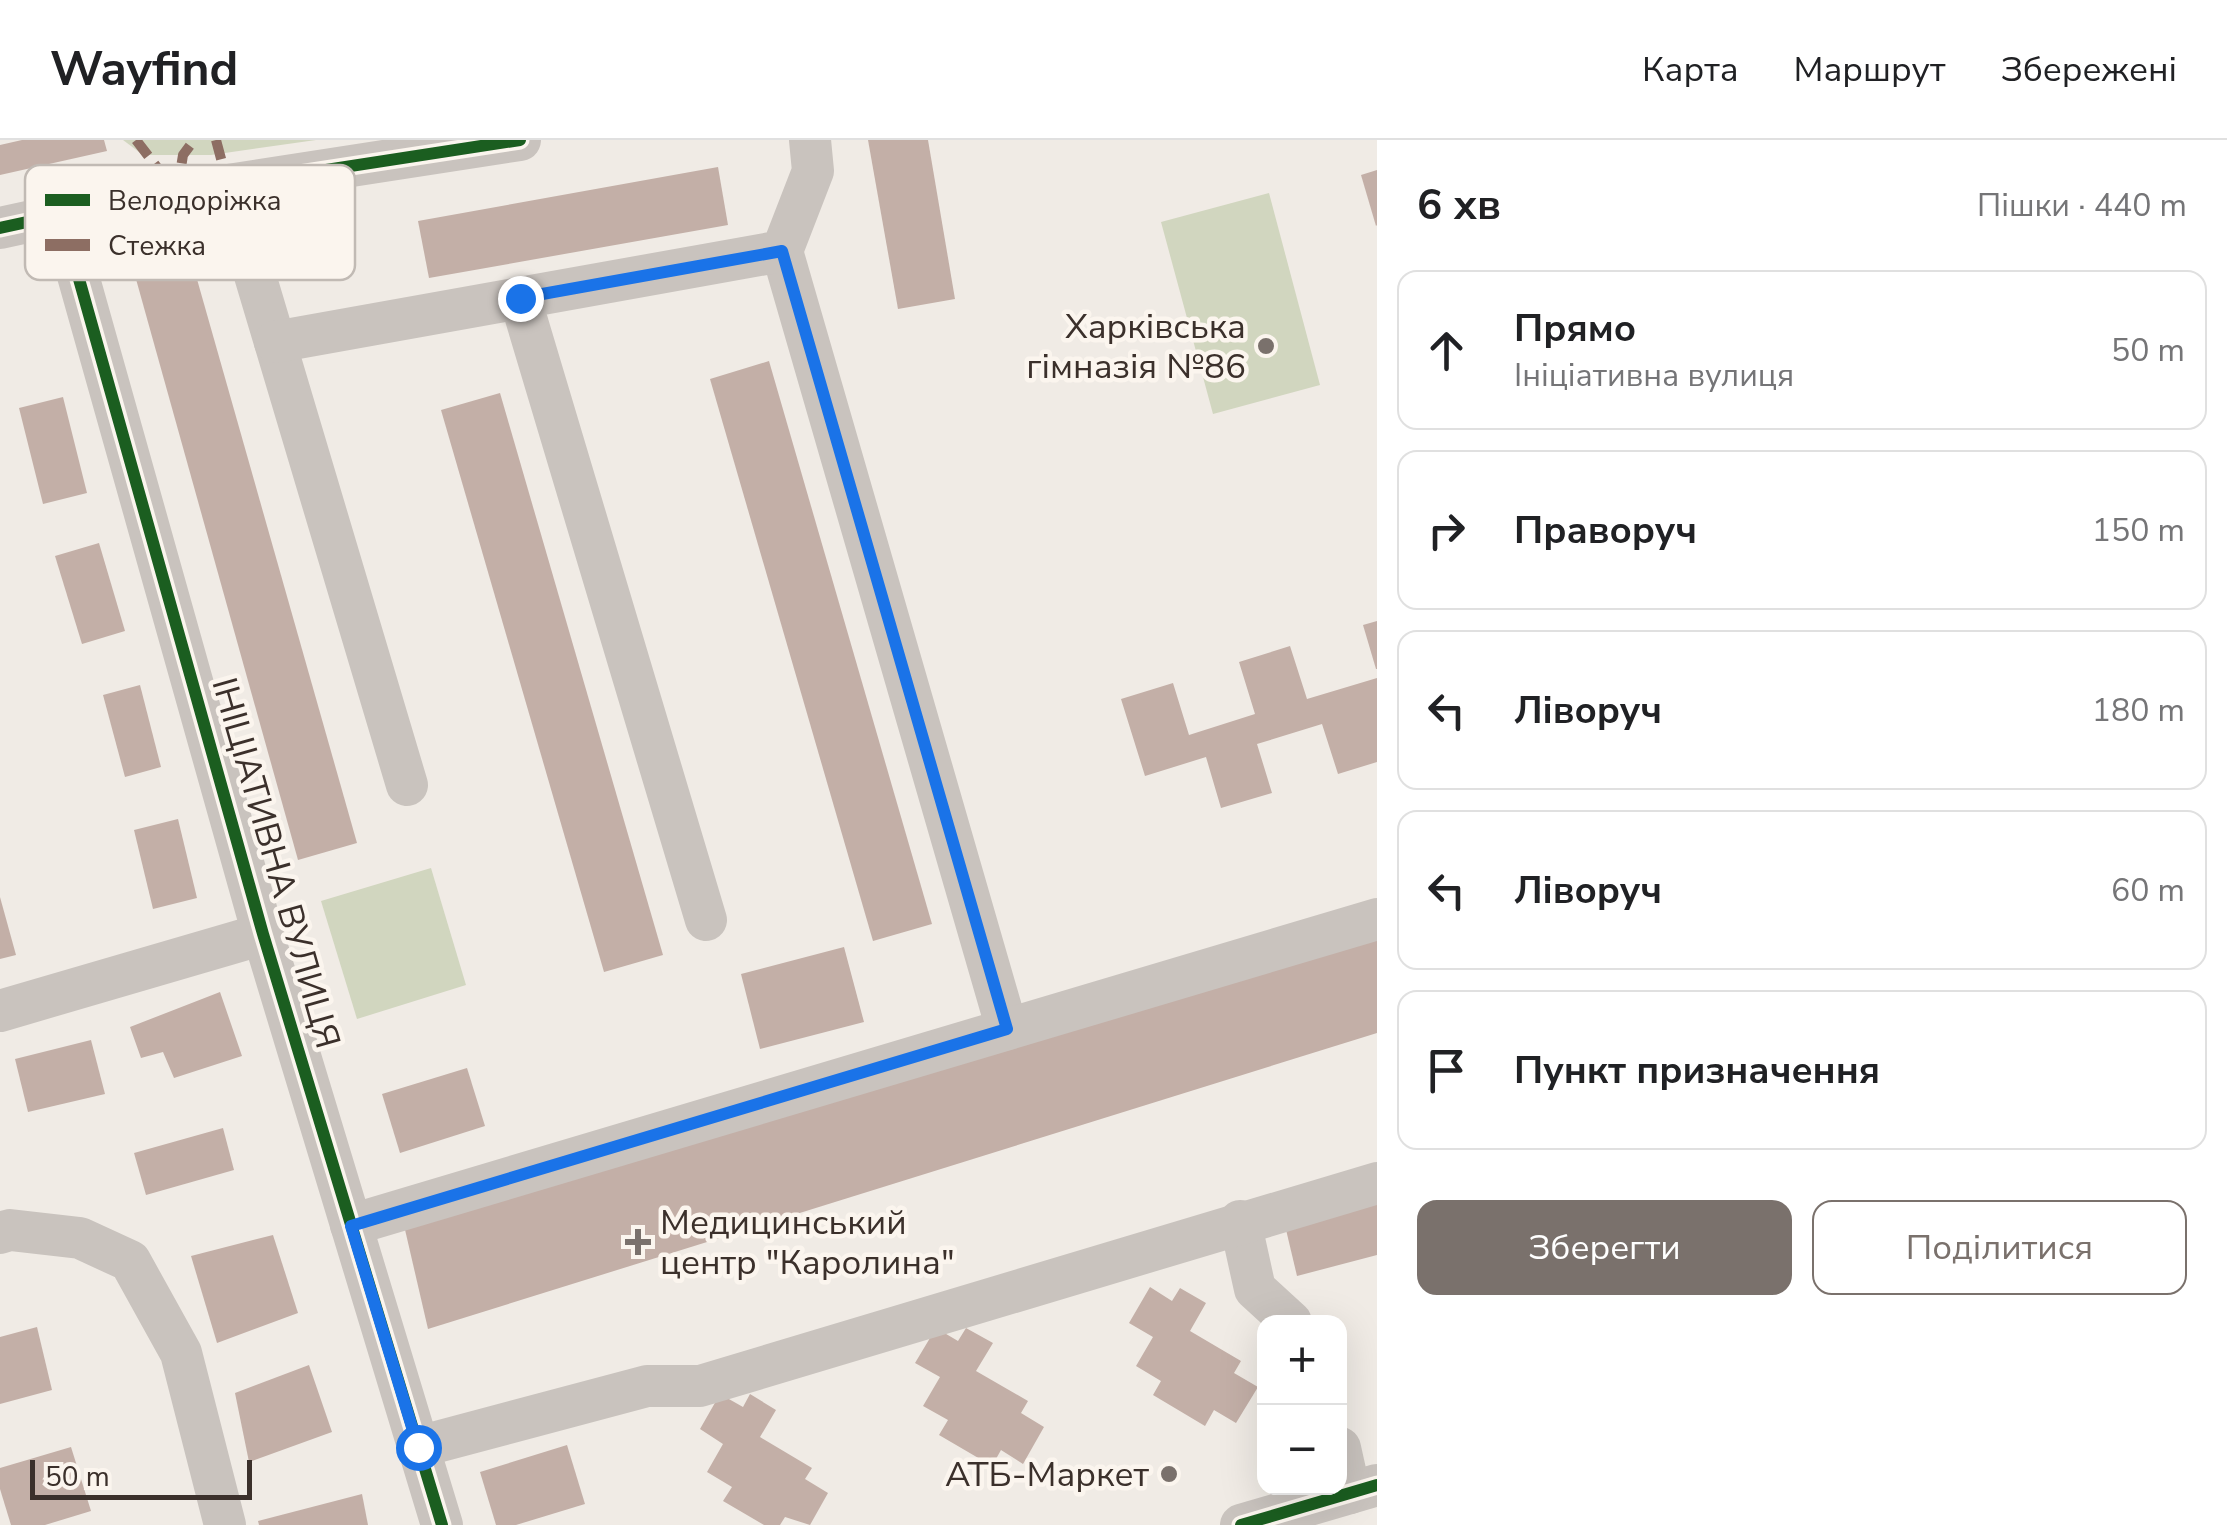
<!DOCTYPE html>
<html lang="uk">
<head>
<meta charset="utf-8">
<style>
  body { margin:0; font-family:"Nunito Sans",sans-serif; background:#f6f6f6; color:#202124 }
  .controls { position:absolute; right:30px; bottom:30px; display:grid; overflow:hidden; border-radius:20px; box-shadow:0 10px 40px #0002 }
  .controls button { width:90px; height:90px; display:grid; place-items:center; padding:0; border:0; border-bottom:2px solid #e0e0e0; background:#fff; color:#202124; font:50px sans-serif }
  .scale { position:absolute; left:30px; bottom:25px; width:222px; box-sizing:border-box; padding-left:10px; border:5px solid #3b302b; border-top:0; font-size:28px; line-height:35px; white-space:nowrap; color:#3b302b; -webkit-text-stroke:8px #fbf5ee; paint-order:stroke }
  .stop { position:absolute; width:30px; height:30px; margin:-22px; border:8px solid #1a73e8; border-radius:50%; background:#fff }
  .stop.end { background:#1a73e8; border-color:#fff; box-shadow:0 2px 10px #0008 }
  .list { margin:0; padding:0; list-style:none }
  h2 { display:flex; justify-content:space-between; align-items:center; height:130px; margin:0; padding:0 40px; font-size:42px }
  h2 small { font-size:32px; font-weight:400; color:#757577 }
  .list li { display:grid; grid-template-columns:65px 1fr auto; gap:30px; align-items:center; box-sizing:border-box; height:160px; margin:0 20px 20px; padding:0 20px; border:2px solid #e0e0e0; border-radius:20px }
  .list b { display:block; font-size:38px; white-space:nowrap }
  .list p { margin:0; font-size:32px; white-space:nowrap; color:#757577 }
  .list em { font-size:32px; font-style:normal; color:#757577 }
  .actions { display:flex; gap:20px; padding:30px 40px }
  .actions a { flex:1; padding:22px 0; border:2px solid #7a716c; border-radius:20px; text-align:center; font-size:35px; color:#7a716c }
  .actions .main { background:#7a716c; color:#fff }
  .icon { flex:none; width:55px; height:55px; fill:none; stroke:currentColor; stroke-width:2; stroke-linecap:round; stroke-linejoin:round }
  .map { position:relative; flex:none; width:1377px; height:1385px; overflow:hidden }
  header { display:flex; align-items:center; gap:60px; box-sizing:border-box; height:140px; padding:0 50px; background:#fff; border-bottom:2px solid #e0e0e0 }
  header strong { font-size:48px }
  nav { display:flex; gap:55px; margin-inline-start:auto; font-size:35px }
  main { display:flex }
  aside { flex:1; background:#fff }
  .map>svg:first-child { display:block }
</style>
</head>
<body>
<header>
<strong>Wayfind</strong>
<nav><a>Карта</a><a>Маршрут</a><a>Збережені</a></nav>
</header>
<main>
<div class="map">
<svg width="1377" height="1385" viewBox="0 0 1377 1385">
  <rect width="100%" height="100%" fill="#f0ebe5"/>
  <g fill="#d1d6bf">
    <path d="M 123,0 L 316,0 L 211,15 L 143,15 Z"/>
    <path d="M 1269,53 L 1320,245 L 1213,274 L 1161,82 Z"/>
    <path d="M 431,728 L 466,845 L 357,879 L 321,761 Z"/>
  </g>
  <g fill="#c3afa7">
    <path d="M 22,0 L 104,0 L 107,11 L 0,35 L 0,5 Z"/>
    <path d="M 868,0 L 928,0 L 955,159 L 898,169 Z"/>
    <path d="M 718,27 L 728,85 L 429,138 L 418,81 Z"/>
    <path d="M 1377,30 L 1377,85 L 1376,86 L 1361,35 Z"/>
    <path d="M 187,104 L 357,703 L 298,720 L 129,114 Z"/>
    <path d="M 769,221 L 932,784 L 873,801 L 710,239 Z"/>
    <path d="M 500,253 L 663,815 L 604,832 L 441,270 Z"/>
    <path d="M 63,257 L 87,353 L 43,364 L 19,268 Z"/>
    <path d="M 99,403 L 125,491 L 82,504 L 55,416 Z"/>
    <path d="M 1377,481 L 1377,529 L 1376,529 L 1363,485 Z"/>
    <path d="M 1290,506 L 1307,559 L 1377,538 L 1377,622 L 1338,634 L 1322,584 L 1257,604 L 1272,653 L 1221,668 L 1206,617 L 1145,636 L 1121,559 L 1173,543 L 1189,595 L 1255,574 L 1239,522 Z"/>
    <path d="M 140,545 L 161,627 L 125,637 L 103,555 Z"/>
    <path d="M 178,679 L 197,758 L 153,769 L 134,690 Z"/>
    <path d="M 0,757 L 16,815 L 0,819 Z"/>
    <path d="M 1377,800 L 1377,893 L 428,1189 L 403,1081 Z"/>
    <path d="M 844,807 L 864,882 L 760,909 L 741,834 Z"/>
    <path d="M 220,852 L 242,916 L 174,938 L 163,912 L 141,918 L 130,887 Z"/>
    <path d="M 91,900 L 105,954 L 28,972 L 15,919 Z"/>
    <path d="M 467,928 L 485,986 L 400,1013 L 382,954 Z"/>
    <path d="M 223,988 L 234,1030 L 146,1055 L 134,1013 Z"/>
    <path d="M 1377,1051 L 1377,1115 L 1297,1136 L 1283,1077 Z"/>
    <path d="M 273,1095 L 298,1173 L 217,1203 L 191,1116 Z"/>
    <path d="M 1150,1147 L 1172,1161 L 1180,1148 L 1206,1163 L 1190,1191 L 1241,1221 L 1234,1233 L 1258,1247 L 1236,1283 L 1214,1270 L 1205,1286 L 1153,1255 L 1161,1241 L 1136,1226 L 1153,1197 L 1129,1183 Z"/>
    <path d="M 37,1187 L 52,1250 L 0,1264 L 0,1197 Z"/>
    <path d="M 936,1188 L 958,1201 L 966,1188 L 993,1203 L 976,1231 L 1028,1261 L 1021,1273 L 1044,1287 L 1023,1324 L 1001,1310 L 992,1326 L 939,1295 L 948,1280 L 923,1266 L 940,1237 L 915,1223 Z"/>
    <path d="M 309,1225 L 332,1292 L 249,1322 L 235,1253 Z"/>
    <path d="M 720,1254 L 743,1267 L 750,1254 L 776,1270 L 760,1297 L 812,1328 L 805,1339 L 828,1353 L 810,1385 L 785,1377 L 780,1385 L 764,1385 L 723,1361 L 732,1347 L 707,1332 L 723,1304 L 700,1289 Z"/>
    <path d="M 567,1305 L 585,1364 L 516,1385 L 496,1385 L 480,1332 Z"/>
    <path d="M 71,1307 L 91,1371 L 45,1385 L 11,1385 L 0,1349 L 0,1328 Z"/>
    <path d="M 362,1354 L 368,1385 L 259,1385 L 258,1381 Z"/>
  </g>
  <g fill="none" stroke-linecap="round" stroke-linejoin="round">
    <g stroke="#c9c3be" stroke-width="42">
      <path d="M 228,45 L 407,645"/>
      <path d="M 61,75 L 263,794 L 442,1385"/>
      <path d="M 0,88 L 124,61 L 520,0"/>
      <path d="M 782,111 L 1007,889"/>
      <path d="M 520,158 L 706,780"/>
      <path d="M 275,202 L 782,111 L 813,31 L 810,0"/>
      <path d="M 0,871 L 263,794"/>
      <path d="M 1240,1081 L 1255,1149 L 1291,1182"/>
      <path d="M 351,1085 L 1377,779"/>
      <path d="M 0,1093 L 10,1090 L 80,1098 L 130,1121 L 181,1213 L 225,1385"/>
      <path d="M 418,1307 L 647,1246 L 700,1246 L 1377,1043"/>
      <path d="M 1340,1308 L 1350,1353"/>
      <path d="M 1241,1385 L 1377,1345"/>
    </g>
    <g stroke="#8d6e63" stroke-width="10" stroke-dasharray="20 10" stroke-linecap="butt">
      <path d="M 136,0 L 177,53"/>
      <path d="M 216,0 L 228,45"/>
      <path d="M 177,53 L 183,15 L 194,0"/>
    </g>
    <g stroke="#fbf5ee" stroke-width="19">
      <g id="cycleway">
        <path d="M 61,75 L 263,794 L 442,1385"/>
        <path d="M 0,88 L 124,61 L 520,0"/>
        <path d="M 1241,1385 L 1377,1345"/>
      </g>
    </g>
    <use href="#cycleway" stroke="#1b5e20" stroke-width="12"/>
  </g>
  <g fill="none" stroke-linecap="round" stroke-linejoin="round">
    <path stroke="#1a73e8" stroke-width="12" d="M 418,1307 L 351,1086 L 1007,889 L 782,111 L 520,158"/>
  </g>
  <g fill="#7a716c" stroke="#fbf5ee" stroke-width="4">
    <circle cx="1266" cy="206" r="10"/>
    <path d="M633 1087h10v10h10v10h-10v10h-10v-10h-10v-10h10z"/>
    <circle cx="1169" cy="1334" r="10"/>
  </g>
  <g text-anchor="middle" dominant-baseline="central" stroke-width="9" stroke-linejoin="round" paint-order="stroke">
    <g font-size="35" fill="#3b302b" stroke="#fbf5ee" text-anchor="end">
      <text x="1246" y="186">Харківська<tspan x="1246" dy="40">гімназія №86</tspan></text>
      <text x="660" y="1082" text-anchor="start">Медицинський<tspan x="660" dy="40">центр "Каролина"</tspan></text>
      <text x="1149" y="1334">АТБ-Маркет</text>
    </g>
    <g font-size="35" fill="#3b302b" stroke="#fbf5ee">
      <text transform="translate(276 723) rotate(74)">ІНІЦІАТИВНА ВУЛИЦЯ</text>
    </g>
  </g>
  <rect x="25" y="25" width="330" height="115" rx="15" fill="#fbf5ee" stroke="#c1bab4" stroke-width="2.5"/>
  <rect x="45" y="54" width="45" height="12" fill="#1b5e20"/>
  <rect x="45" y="99" width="45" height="12" fill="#8d6e63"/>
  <g font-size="28" fill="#3b302b">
    <text x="108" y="70">Велодоріжка</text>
    <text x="108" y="115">Стежка</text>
  </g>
</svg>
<div class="controls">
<button>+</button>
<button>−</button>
</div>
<div class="scale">50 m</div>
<div class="stop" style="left:418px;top:1307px"></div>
<div class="stop end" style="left:520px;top:158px"></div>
</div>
<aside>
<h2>6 хв<small>Пішки · 440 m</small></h2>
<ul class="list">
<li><svg class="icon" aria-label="ahead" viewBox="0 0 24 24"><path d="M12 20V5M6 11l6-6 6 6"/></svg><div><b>Прямо</b><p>Ініціативна вулиця</p></div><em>50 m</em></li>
<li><svg class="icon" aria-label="right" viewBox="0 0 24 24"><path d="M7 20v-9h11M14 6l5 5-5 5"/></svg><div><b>Праворуч</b></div><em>150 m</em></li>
<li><svg class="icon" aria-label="left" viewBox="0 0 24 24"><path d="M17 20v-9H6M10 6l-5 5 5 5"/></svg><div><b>Ліворуч</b></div><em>180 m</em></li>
<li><svg class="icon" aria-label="left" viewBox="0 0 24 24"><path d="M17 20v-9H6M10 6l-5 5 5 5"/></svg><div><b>Ліворуч</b></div><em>60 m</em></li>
<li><svg class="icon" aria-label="arrive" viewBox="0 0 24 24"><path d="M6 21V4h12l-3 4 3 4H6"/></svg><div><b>Пункт призначення</b></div></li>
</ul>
<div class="actions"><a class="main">Зберегти</a><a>Поділитися</a></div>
</aside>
</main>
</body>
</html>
